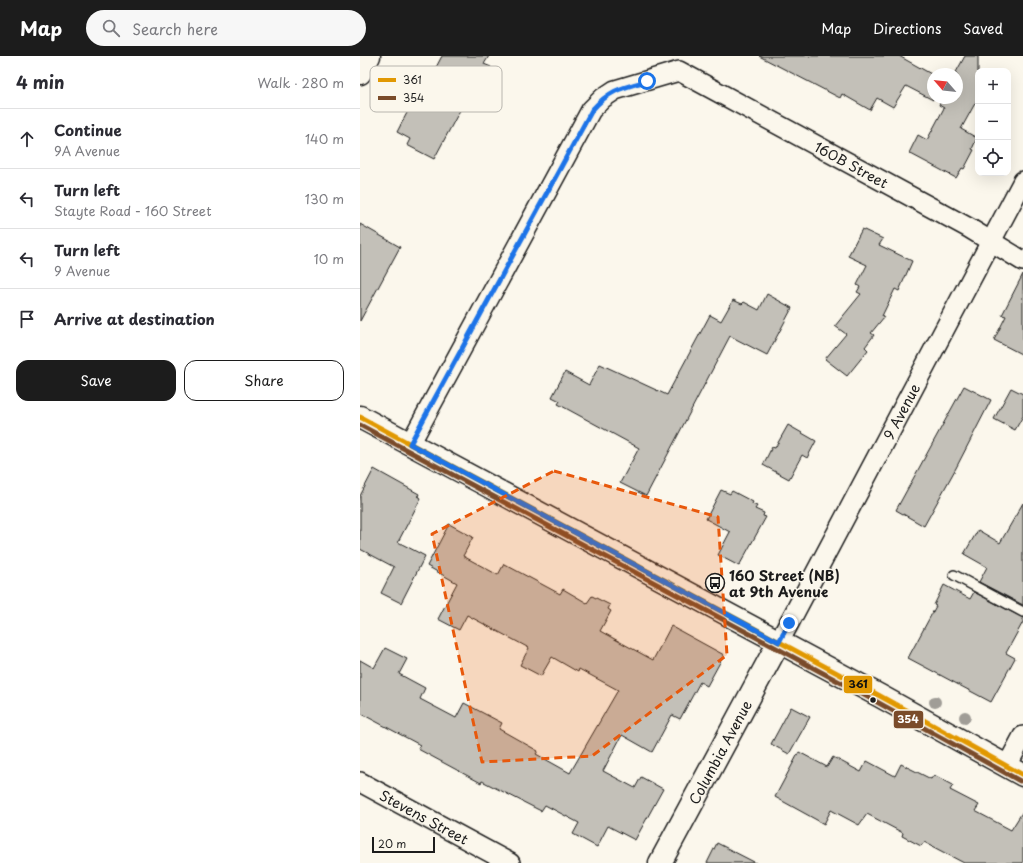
<!DOCTYPE html>
<html lang="en">
<head>
<meta charset="utf-8">
<style>
  body { margin:0; font-family:"Playpen Sans",sans-serif; background:#f7f7f7; color:#2b2b33 }
  .controls { position:absolute; right:12px; top:12px; display:grid; overflow:hidden; border-radius:8px; box-shadow:0 4px 16px #0002 }
  .controls button { width:36px; height:36px; display:grid; place-items:center; padding:0; border:0; border-bottom:1px solid #e1e1e2; background:#fff; color:#2b2b33; font:20px sans-serif }
  .compass { position:absolute; left:567px; top:12px; width:36px; height:36px; border-radius:50%; background:#fff; box-shadow:0 4px 16px #0002; rotate:298deg }
  .scale { position:absolute; left:12px; bottom:10px; width:63px; box-sizing:border-box; padding-left:4px; border:2px solid #1c1c1c; border-top:0; font-size:11px; line-height:14px; white-space:nowrap; color:#1c1c1c; -webkit-text-stroke:3px #fbf7ec; paint-order:stroke }
  .stop { position:absolute; width:12px; height:12px; margin:-9px; border:3px solid #1a73e8; border-radius:50%; background:#fff }
  .stop.end { background:#1a73e8; border-color:#fff; box-shadow:0 1px 4px #0008 }
  .list { margin:0; padding:0; list-style:none }
  h2 { display:flex; justify-content:space-between; align-items:center; height:52px; margin:0; padding:0 16px; font-size:17px }
  h2 small { font-size:13px; font-weight:400; color:#7c7c81 }
  .list li { display:grid; grid-template-columns:26px 1fr auto; gap:12px; align-items:center; box-sizing:border-box; height:60px; padding:0 16px; border-top:1px solid #e1e1e2 }
  .list b { display:block; font-size:15px; white-space:nowrap }
  .list p { margin:0; font-size:13px; white-space:nowrap; color:#7c7c81 }
  .list em { font-size:13px; font-style:normal; color:#7c7c81 }
  .actions { display:flex; gap:8px; padding:12px 16px }
  .actions a { flex:1; padding:9px 0; border:1px solid #1c1c1c; border-radius:12px; text-align:center; font-size:14px; color:#1c1c1c }
  .actions .main { background:#1c1c1c; color:#fff }
  .icon { flex:none; width:22px; height:22px; fill:none; stroke:currentColor; stroke-width:2; stroke-linecap:round; stroke-linejoin:round }
  .map { position:relative; flex:none; width:663px; height:807px; overflow:hidden }
  header { display:flex; align-items:center; gap:24px; box-sizing:border-box; height:56px; padding:0 20px; background:#1c1c1c; color:#fff }
  header strong { font-size:19px }
  nav { display:flex; gap:22px; margin-inline-start:auto; font-size:14px }
  .search { width:280px; height:36px; background:#f7f7f7; display:flex; align-items:center; gap:10px; box-sizing:border-box; padding:0 14px; border-radius:22px; color:#7c7c81; font-size:15px }
  main { display:flex }
  aside { flex:1; background:#fff }
  .map>svg:first-child { display:block }
</style>
</head>
<body>
<header>
<strong>Map</strong>
<div class="search"><svg class="icon" aria-label="search" viewBox="0 0 24 24"><circle cx="10" cy="10" r="6"/><path d="M15 15l6 6"/></svg>Search here</div>
<nav><a>Map</a><a>Directions</a><a>Saved</a></nav>
</header>
<main>
<aside>
<h2>4 min<small>Walk · 280 m</small></h2>
<ul class="list">
<li><svg class="icon" aria-label="ahead" viewBox="0 0 24 24"><path d="M12 20V5M6 11l6-6 6 6"/></svg><div><b>Continue</b><p>9A Avenue</p></div><em>140 m</em></li>
<li><svg class="icon" aria-label="left" viewBox="0 0 24 24"><path d="M17 20v-9H6M10 6l-5 5 5 5"/></svg><div><b>Turn left</b><p>Stayte Road - 160 Street</p></div><em>130 m</em></li>
<li><svg class="icon" aria-label="left" viewBox="0 0 24 24"><path d="M17 20v-9H6M10 6l-5 5 5 5"/></svg><div><b>Turn left</b><p>9 Avenue</p></div><em>10 m</em></li>
<li><svg class="icon" aria-label="arrive" viewBox="0 0 24 24"><path d="M6 21V4h12l-3 4 3 4H6"/></svg><div><b>Arrive at destination</b></div></li>
</ul>
<div class="actions"><a class="main">Save</a><a>Share</a></div>
</aside>
<div class="map">
<svg width="663" height="807" viewBox="0 0 663 807">
  <rect width="100%" height="100%" fill="#fbf7ec"/>
  <filter id="ink" filterUnits="userSpaceOnUse"><feTurbulence type="fractalNoise" baseFrequency=".025" numOctaves="2"/><feDisplacementMap in="SourceGraphic" scale="8" xChannelSelector="R" yChannelSelector="G"/><feConvolveMatrix kernelMatrix="1 2 1 2 8 2 1 2 1" color-interpolation-filters="sRGB"/></filter>
  <g filter="url(#ink)">
    <g fill="#c3c0b8" stroke="#1c1c1c">
      <path d="M 82,0 L 129,0 L 124,8 L 131,11 L 113,44 L 107,41 L 74,103 L 47,89 L 50,83 L 37,76 L 49,53 L 53,55 Z"/>
      <path d="M 399,0 L 539,0 L 573,19 L 573,44 L 546,30 L 533,51 L 517,42 L 510,54 L 482,38 L 480,42 Z"/>
      <path d="M 605,0 L 618,0 L 618,42 L 601,73 L 617,82 L 612,93 L 614,94 L 604,113 L 602,112 L 596,122 L 549,97 L 558,79 L 567,84 L 584,52 L 579,49 L 582,42 L 597,42 L 597,18 L 595,18 Z"/>
      <path d="M 0,168 L 40,191 L 0,265 Z"/>
      <path d="M 502,173 L 523,183 L 519,189 L 552,205 L 539,235 L 535,233 L 522,260 L 524,261 L 511,277 L 514,279 L 505,291 L 508,294 L 487,320 L 465,303 L 486,278 L 475,270 L 501,238 L 497,236 L 500,231 L 497,229 L 507,209 L 488,200 Z"/>
      <path d="M 663,218 L 663,299 L 634,284 L 646,260 L 642,259 Z"/>
      <path d="M 407,238 L 432,252 L 407,299 L 370,280 L 286,440 L 260,427 L 279,392 L 198,348 L 200,345 L 192,341 L 205,316 L 229,329 L 240,308 L 307,339 L 350,259 L 361,265 L 373,244 L 382,248 L 384,246 L 399,254 Z"/>
      <path d="M 604,330 L 631,344 L 596,412 L 564,470 L 536,454 Z"/>
      <path d="M 651,332 L 663,338 L 663,360 L 655,374 L 634,363 Z"/>
      <path d="M 428,369 L 456,385 L 447,402 L 442,399 L 429,423 L 403,409 L 412,391 L 415,392 Z"/>
      <path d="M 14,413 L 59,438 L 58,440 L 61,442 L 38,486 L 65,500 L 41,547 L 21,537 L 34,511 L 0,493 L 0,440 Z"/>
      <path d="M 361,434 L 370,438 L 372,435 L 393,446 L 392,448 L 397,450 L 395,453 L 404,457 L 403,460 L 406,461 L 379,510 L 358,499 L 370,476 L 346,463 Z"/>
      <path d="M 663,447 L 663,549 L 619,526 L 627,511 L 604,498 L 618,474 L 640,487 Z"/>
      <path d="M 89,468 L 113,481 L 103,500 L 138,519 L 144,508 L 200,538 L 203,533 L 227,547 L 232,540 L 250,549 L 248,553 L 251,555 L 240,575 L 293,604 L 311,570 L 364,599 L 347,630 L 340,626 L 320,663 L 312,659 L 292,696 L 262,679 L 243,715 L 275,732 L 281,721 L 303,733 L 275,784 L 248,770 L 237,791 L 213,778 L 219,767 L 185,749 L 181,755 L 122,725 L 121,727 L 58,693 L 60,689 L 0,657 L 0,604 L 14,612 L 25,592 L 47,603 L 39,618 L 65,632 L 60,643 L 96,662 L 104,647 L 142,667 L 139,673 L 178,695 L 176,698 L 210,717 L 258,634 L 219,613 L 218,616 L 192,601 L 181,620 L 160,609 L 169,592 L 107,559 L 99,574 L 78,563 L 97,527 L 67,510 Z"/>
      <path d="M 584,529 L 610,543 L 614,536 L 663,562 L 663,566 L 646,597 L 655,602 L 631,646 L 548,602 L 576,550 L 574,549 Z"/>
      <path d="M 431,651 L 450,661 L 429,698 L 411,688 Z"/>
      <path d="M 439,696 L 467,711 L 473,701 L 501,716 L 507,705 L 535,720 L 541,708 L 571,723 L 574,719 L 593,729 L 590,734 L 619,749 L 615,755 L 651,774 L 663,755 L 663,807 L 604,807 L 564,786 L 561,790 L 542,780 L 543,777 L 507,758 L 499,769 L 471,754 L 464,768 L 415,741 Z"/>
      <path d="M 357,787 L 396,807 L 347,807 Z"/>
    </g>
    <g fill="none" stroke-linecap="round" stroke-linejoin="round">
      <g stroke="#1c1c1c" stroke-width="12">
        <path id="lane" d="M 594,519 L 663,556"/>
      </g>
      <g stroke="#1c1c1c" stroke-width="22">
        <g id="street">
          <path id="s1" d="M 50,388 L 231,54 L 243,42 L 255,34 L 319,15 L 609,172 L 663,205"/>
          <path id="s2" d="M 419,586 L 663,125"/>
          <path d="M 647,710 L 663,680"/>
          <path id="s3" d="M 0,726 L 150,807"/>
        </g>
      </g>
      <g stroke="#1c1c1c" stroke-width="25">
        <g id="secondary">
          <path d="M 0,17 L 9,0"/>
          <path d="M 0,361 L 520,640 L 663,719"/>
          <path id="s4" d="M 300,807 L 419,586"/>
        </g>
      </g>
      <use href="#lane" stroke="#fbf7ec" stroke-width="9"/>
      <use href="#street" stroke="#fbf7ec" stroke-width="19"/>
      <use href="#secondary" stroke="#fbf7ec" stroke-width="22"/>
      <g stroke="#fbf7ec" stroke-width="8">
        <path id="bus-1" d="M 0,361 L 520,640 L 663,719"/>
      </g>
      <g stroke="#fbf7ec" stroke-width="8">
        <path id="bus-2" d="M 0,369 L 517,646 L 660,725"/>
      </g>
      <use href="#bus-1" stroke="#e19803" stroke-width="5"/>
      <use href="#bus-2" stroke="#7a4b2a" stroke-width="5"/>
    </g>
    <g fill="#a09d97">
      <circle cx="575" cy="646" r="6"/>
      <circle cx="605" cy="661" r="6"/>
    </g>
  </g>
  <g fill="none" stroke-linecap="round" stroke-linejoin="round" filter="url(#ink)">
    <path stroke="#1a73e8" stroke-width="5" d="M 287,25 C 261,32 250,34 232,54 L 50,388 L 419,586 L 429,567"/>
  </g>
  <path fill="#e8590c" fill-opacity="0.2" stroke="#e8590c" stroke-width="3" stroke-dasharray="8 5" stroke-linejoin="round" d="M 194,415 L 358,461 L 367,599 L 232,700 L 122,706 L 72,478 Z"/>
  <defs>
    <g id="bus-ring" transform="scale(1)"><circle r="9.5" fill="#fbf7ec" stroke="#1c1c1c" stroke-width="1.5"/><path d="M-5-6H5V4H4V6H2V4H-2V6H-4V4H-5ZM-3.5-4V0h7V-4ZM-3.5 1.2v1.5H-2V1.2ZM2 1.2v1.5H3.5V1.2Z" fill="#1c1c1c"/></g>
  </defs>
  <g fill-rule="evenodd">
    <use href="#bus-ring" x="355" y="527"/>
  </g>
  <circle fill="#1c1c1c" stroke="#fbf7ec" stroke-width="1.5" cx="513" cy="644" r="3.5"/>
  <g text-anchor="middle" dominant-baseline="central" stroke-width="3" stroke-linejoin="round" paint-order="stroke">
    <g font-size="14" fill="#1c1c1c" stroke="#fbf7ec">
      <text stroke="none"><textPath href="#s1" startOffset="674">160B Street</textPath></text>
      <text stroke="none"><textPath href="#s2" startOffset="261">9 Avenue</textPath></text>
      <text stroke="none"><textPath href="#s4" startOffset="126">Columbia Avenue</textPath></text>
      <text stroke="none"><textPath href="#s3" startOffset="73">Stevens Street</textPath></text>
    </g>
    <g font-size="14" font-weight="bold" fill="#1c1c1c" stroke="#fbf7ec" text-anchor="start">
      <text x="369" y="519">160 Street (NB)<tspan x="369" dy="16">at 9th Avenue</tspan></text>
    </g>
  </g>
  <rect x="10" y="10" width="132" height="46" rx="6" fill="#fbf7ec" stroke="#b8b5ae" stroke-width="1"/>
  <rect x="18" y="22" width="18" height="4" fill="#e19803"/>
  <rect x="18" y="40" width="18" height="4" fill="#7a4b2a"/>
  <g font-size="11" fill="#1c1c1c">
    <text x="43" y="28">361</text>
    <text x="43" y="46">354</text>
  </g>
  <g stroke="#fbf7ec" stroke-width="1.5">
    <rect x="483" y="619" width="30" height="19" rx="4" fill="#e19803"/>
    <rect x="533" y="654" width="31" height="19" rx="4" fill="#7a4b2a"/>
  </g>
  <g font-size="11" text-anchor="middle" font-weight="bold" fill="#fff">
    <text x="548" y="667">354</text>
  </g>
  <g font-size="11" text-anchor="middle" font-weight="bold" fill="#111">
    <text x="498" y="632">361</text>
  </g>
</svg>
<div class="controls">
<button>+</button>
<button>−</button>
<button><svg class="icon" aria-label="locate" viewBox="0 0 24 24"><circle cx="12" cy="12" r="6"/><path d="M12 2v4M12 18v4M2 12h4M18 12h4"/></svg></button>
</div>
<svg class="compass" viewBox="-18 -18 36 36"><path d="M0-13l5 13h-10z" fill="#e53935"/><path d="M0 13l5-13h-10z" fill="#7c7c81"/></svg>
<div class="scale">20 m</div>
<div class="stop" style="left:287px;top:25px"></div>
<div class="stop end" style="left:429px;top:567px"></div>
</div>
</main>
</body>
</html>
